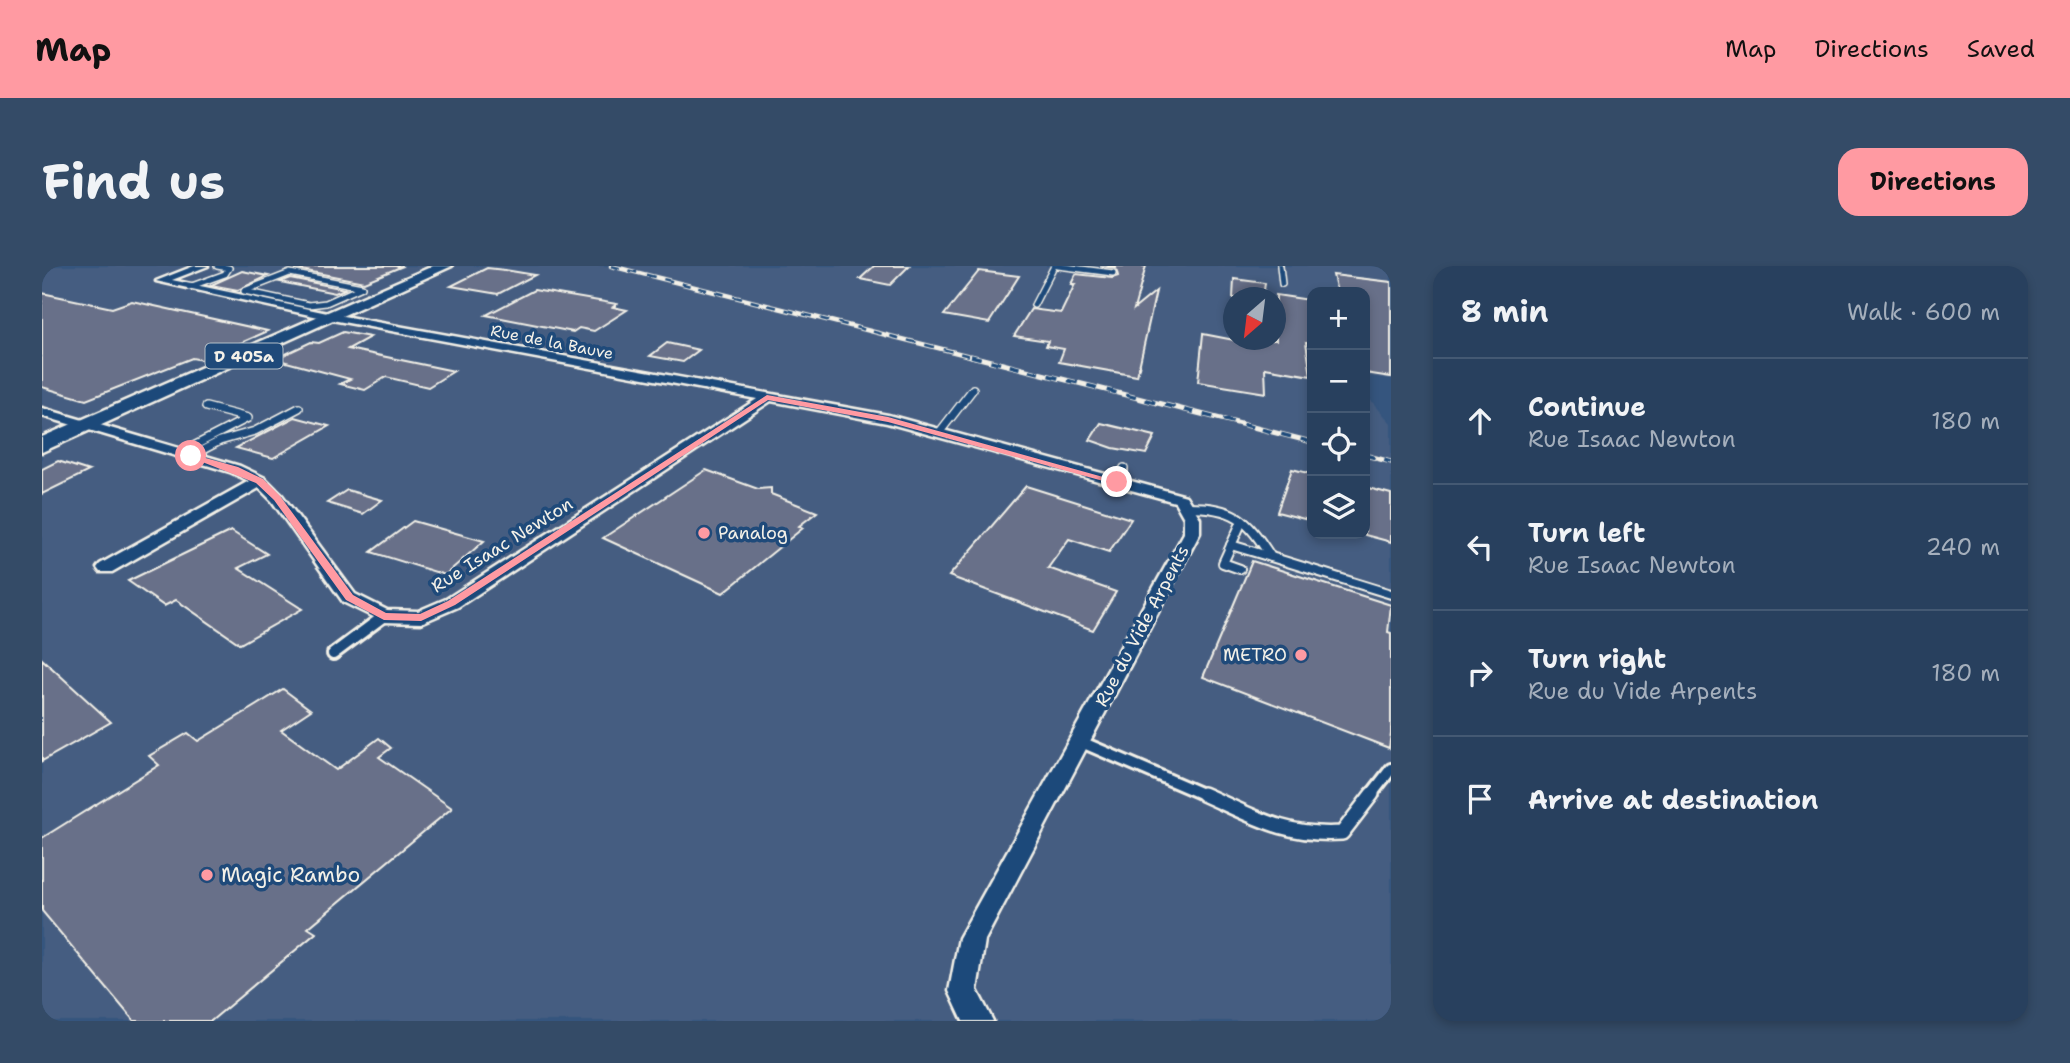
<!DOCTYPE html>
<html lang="en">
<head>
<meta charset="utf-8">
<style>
  body { margin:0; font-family:"Shantell Sans",sans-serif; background:#344b67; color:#f1f3f6 }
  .controls { position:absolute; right:21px; top:21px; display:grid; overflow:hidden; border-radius:14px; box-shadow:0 4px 10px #0003 }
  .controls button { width:63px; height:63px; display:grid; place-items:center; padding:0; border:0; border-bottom:2px solid #445973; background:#28405e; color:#f1f3f6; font:35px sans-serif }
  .compass { position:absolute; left:1181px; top:21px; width:63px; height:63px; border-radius:50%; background:#28405e; box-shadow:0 4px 10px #0003; rotate:208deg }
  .stop { position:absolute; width:21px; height:21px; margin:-16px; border:5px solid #ff9aa2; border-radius:50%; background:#fff }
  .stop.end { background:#ff9aa2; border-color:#fff; box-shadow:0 2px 7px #0008 }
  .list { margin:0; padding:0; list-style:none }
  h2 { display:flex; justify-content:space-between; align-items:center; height:91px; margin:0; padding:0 28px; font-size:30px }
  h2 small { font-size:23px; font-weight:400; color:#a5afbc }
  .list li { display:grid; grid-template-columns:46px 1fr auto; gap:21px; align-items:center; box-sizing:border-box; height:126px; padding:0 28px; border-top:2px solid #445973 }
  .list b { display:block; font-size:26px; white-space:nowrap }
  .list p { margin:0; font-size:23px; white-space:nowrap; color:#a5afbc }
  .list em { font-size:23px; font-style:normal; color:#a5afbc }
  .icon { flex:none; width:38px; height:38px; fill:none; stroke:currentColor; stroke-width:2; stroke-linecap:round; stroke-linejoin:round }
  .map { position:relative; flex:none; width:1349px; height:755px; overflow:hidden; border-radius:21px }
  header { display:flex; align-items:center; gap:42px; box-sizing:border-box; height:98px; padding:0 35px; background:#ff9aa2; color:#111 }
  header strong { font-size:33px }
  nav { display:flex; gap:38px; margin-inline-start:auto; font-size:24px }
  .intro { display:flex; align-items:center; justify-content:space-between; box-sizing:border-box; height:168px; padding:0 42px }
  h1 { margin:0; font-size:49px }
  .button { padding:18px 32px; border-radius:21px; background:#ff9aa2; color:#111; font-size:24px; font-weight:700 }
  main { display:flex; gap:42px; padding:0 42px }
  aside { flex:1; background:#28405e; border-radius:21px; box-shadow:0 4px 10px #0003 }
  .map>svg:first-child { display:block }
</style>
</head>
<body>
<header>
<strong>Map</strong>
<nav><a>Map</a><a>Directions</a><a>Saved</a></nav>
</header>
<div class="intro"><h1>Find us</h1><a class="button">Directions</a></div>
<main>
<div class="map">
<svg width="1349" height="755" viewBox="0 0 1349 755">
  <rect width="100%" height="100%" fill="#35557e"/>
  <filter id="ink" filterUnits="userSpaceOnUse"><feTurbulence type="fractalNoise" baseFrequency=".0143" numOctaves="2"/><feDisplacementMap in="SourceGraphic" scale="14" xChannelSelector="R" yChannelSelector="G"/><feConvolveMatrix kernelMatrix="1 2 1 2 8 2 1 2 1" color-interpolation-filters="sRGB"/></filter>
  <g filter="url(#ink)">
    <path fill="#445d81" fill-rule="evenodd" d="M 0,0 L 1349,0 L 1349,113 L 1323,110 L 1323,26 L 1270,26 L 1270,268 L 1323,268 L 1323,128 L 1349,157 L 1349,755 L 0,755 ZM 1192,32 L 1234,32 L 1234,74 L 1192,74 Z"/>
    <g fill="#677089" stroke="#f4f1e8" stroke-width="2">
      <path d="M 255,0 L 361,0 L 322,16 L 254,3 Z"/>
      <path d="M 832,0 L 867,0 L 848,19 L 818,13 Z"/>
      <path d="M 1058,0 L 1104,0 L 1092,43 L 1114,25 L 1095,110 L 1017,96 L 1022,83 L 1004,80 L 1006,75 L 972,70 L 989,43 L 1019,47 L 1033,18 L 1029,18 L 1034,8 L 1070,12 L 1076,10 L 1074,2 Z"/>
      <path d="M 445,2 L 463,4 L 493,9 L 456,28 L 409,20 Z"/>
      <path d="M 200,5 L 226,10 L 196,24 L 169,19 Z"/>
      <path d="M 937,5 L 977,10 L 947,57 L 902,49 Z"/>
      <path d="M 1291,9 L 1349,16 L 1349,111 L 1323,107 L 1323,26 L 1295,26 Z"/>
      <path d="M 248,12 L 303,23 L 293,27 L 238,16 Z"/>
      <path d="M 1192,13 L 1223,17 L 1221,32 L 1191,32 Z"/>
      <path d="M 492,24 L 575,38 L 571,41 L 585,44 L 552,65 L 537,62 L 531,66 L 444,49 Z"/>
      <path d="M 0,27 L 70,42 L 90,35 L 226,65 L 160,94 L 150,92 L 44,134 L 0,121 Z"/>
      <path d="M 1234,29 L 1268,34 L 1270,76 L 1264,76 L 1269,110 L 1223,102 L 1224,127 L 1156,116 L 1161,68 L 1192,74 L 1234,74 Z"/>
      <path d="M 301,66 L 328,71 L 306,83 L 412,105 L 386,121 L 344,111 L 323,124 L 298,118 L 308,113 L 233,93 L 269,76 L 277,77 Z"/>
      <path d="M 625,77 L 657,84 L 641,96 L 608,90 Z"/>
      <path d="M 253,151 L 287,160 L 231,192 L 194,182 Z"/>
      <path d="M 1059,157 L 1113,170 L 1104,188 L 1071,182 L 1048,174 Z"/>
      <path d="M 16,195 L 47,205 L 0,228 L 0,203 Z"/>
      <path d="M 1250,203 L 1270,208 L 1270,255 L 1235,246 Z"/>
      <path d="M 664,204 L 716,223 L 729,222 L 729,228 L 775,246 L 757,260 L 761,262 L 681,327 L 561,272 Z"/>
      <path d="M 984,220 L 1089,253 L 1067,286 L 1027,273 L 1006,302 L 1074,326 L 1051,364 L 907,310 Z"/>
      <path d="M 1323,221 L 1349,228 L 1349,276 L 1323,269 Z"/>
      <path d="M 305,224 L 340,234 L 321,248 L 285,237 Z"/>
      <path d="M 371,255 L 442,275 L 403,309 L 329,286 Z"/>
      <path d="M 189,265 L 225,288 L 196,302 L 260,343 L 198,378 L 134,334 L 122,340 L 86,315 Z"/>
      <path d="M 1210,295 L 1349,339 L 1346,366 L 1349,367 L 1349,468 L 1347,482 L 1161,411 Z"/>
      <path d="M 0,393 L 69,456 L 0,495 Z"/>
      <path d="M 241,423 L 269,444 L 239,464 L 294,504 L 337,472 L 349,482 L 337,491 L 410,542 L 266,662 L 274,667 L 169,755 L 92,755 L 0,645 L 0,572 L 117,499 L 107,490 L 146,467 L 156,475 Z"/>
    </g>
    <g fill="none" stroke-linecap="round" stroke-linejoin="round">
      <g stroke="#f4f1e8" stroke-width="8">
        <g id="lane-far4">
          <path d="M 1016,0 L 1071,7"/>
          <path d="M 1238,0 L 1240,18"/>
          <path d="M 248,7 L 320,21 L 284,37 L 267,39 L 202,25 Z"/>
          <path d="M 147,21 L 183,8 L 187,2 L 175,0"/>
          <path d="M 992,39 L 1012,0"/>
        </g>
      </g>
      <g stroke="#f4f1e8" stroke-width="10">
        <g id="lane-far3">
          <path d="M 897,167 L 931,123"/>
          <path d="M 138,187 L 206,152 L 164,141"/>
          <path d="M 149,190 L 178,175 L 213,165 L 257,142"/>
          <path d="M 1080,207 L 1082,202"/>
        </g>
      </g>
      <g stroke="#f4f1e8" stroke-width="12">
        <g id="lane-far2">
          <path d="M 1075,216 L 1081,205"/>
          <path d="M 1144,241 C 1193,241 1204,252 1229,291 L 1349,328"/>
          <path d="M 1189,279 L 1229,291"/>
          <path d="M 1198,303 L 1181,297 L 1200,255"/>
        </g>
      </g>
      <g stroke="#f4f1e8" stroke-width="16">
        <g id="lane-far1">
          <path d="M 291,388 L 342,350"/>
          <path d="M 1037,475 L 1165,530"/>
          <path d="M 1328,530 L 1349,503"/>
        </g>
      </g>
      <g stroke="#f4f1e8" stroke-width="18">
        <path id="lane" d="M 1161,528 C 1211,550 1244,571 1300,567 L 1330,528"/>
      </g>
      <g stroke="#f4f1e8" stroke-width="5">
        <path id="street" d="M 152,0 L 166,0 L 130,14 L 290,48 L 846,149 L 1144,230 L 1158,252 L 1158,267 L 943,674 L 935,724 L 951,755 L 921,755 L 907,725 L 917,672 L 1142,267 L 1142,252 L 1133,236 L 845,157 L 729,135 L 416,341 L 379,357 L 342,356 L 301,336 L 230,235 L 217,222 L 70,306 L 58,306 L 55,302 L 58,298 L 207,215 L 188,206 L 0,150 L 0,142 L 198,200 L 223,212 L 240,229 L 313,328 L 345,344 L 376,345 L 404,333 L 715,133 L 290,54 L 114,15 Z"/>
      </g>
      <g stroke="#f4f1e8" stroke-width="5">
        <path id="primary" d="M 391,0 L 410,0 L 0,186 L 0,171 Z"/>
      </g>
      <use href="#lane-far4" stroke="#1f4a7a" stroke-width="5"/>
      <use href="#lane-far3" stroke="#1f4a7a" stroke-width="7"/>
      <use href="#lane-far2" stroke="#1f4a7a" stroke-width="8"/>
      <use href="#lane-far1" stroke="#1f4a7a" stroke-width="10"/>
      <use href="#lane" stroke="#1f4a7a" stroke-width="13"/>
      <use href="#street" fill="#1f4a7a" fill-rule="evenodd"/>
      <use href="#primary" fill="#1f4a7a" fill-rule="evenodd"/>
      <g stroke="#f4f1e8" stroke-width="4.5">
        <path id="rail-far1" d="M 569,0 L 936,92"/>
      </g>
      <g stroke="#f4f1e8" stroke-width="5">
        <g id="rail">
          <path d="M 929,90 L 1270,176"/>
          <path d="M 1323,189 L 1349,196"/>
        </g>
      </g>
      <use href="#rail-far1" stroke="#1f4a7a" stroke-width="2.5" stroke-dasharray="9" stroke-linecap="butt"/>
      <use href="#rail" stroke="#1f4a7a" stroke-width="3.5" stroke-dasharray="10" stroke-linecap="butt"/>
    </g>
  </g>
  <path fill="#ff9aa2" d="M 725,129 L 846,151 L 1079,216 L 1072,218 L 846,156 L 726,134 L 413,339 L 379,355 L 342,354 L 304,334 L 232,234 L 214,217 L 145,190 L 149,188 L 196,201 L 221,213 L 238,230 L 311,329 L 344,347 L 378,348 L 406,335 Z"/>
  <g fill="#ff9aa2" stroke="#1f4a7a" stroke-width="2.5">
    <circle cx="662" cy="267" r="7"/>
    <circle cx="1259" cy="389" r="7"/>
    <circle cx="165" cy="609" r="7"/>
  </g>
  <g text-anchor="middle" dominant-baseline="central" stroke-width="7" stroke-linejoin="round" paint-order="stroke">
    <g font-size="16" fill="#f4f1e8" stroke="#1f4a7a">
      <text transform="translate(510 76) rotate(11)">Rue de la Bauve</text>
    </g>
    <rect fill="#1f4a7a" stroke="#b4bfc7" stroke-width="2" x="163.5" y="77.5" width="77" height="25" rx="5"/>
    <g font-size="16" font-weight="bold" fill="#f4f1e8">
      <text x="202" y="90">D 405a</text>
    </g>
    <g font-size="18" fill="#f4f1e8" stroke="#1f4a7a" text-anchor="start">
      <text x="676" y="267">Panalog</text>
      <text x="1245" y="389" text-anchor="end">METRO</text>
    </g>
    <g font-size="18" fill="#f4f1e8" stroke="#1f4a7a">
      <text transform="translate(460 279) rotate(-32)">Rue Isaac Newton</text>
      <text transform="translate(1100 360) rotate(-62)">Rue du Vide Arpents</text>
    </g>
    <g font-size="21" fill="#f4f1e8" stroke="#1f4a7a" text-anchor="start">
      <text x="179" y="609">Magic Rambo</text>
    </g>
  </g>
</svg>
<div class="controls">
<button>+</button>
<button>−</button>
<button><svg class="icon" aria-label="locate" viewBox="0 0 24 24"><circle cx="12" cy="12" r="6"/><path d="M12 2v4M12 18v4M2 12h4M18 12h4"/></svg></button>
<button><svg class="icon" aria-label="layers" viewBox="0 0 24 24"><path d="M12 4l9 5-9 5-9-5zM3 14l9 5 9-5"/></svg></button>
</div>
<svg class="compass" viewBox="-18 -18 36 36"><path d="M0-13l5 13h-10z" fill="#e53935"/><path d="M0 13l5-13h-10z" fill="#a5afbc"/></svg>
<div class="stop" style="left:149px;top:190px"></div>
<div class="stop end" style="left:1075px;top:216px"></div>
</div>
<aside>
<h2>8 min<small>Walk · 600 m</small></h2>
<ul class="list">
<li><svg class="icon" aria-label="ahead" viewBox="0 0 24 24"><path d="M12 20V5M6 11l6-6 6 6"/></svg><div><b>Continue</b><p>Rue Isaac Newton</p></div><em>180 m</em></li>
<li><svg class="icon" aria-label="left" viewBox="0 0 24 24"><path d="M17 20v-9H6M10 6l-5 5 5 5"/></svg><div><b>Turn left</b><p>Rue Isaac Newton</p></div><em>240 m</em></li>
<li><svg class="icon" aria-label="right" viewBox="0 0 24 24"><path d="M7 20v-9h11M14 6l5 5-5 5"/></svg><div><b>Turn right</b><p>Rue du Vide Arpents</p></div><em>180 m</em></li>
<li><svg class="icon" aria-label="arrive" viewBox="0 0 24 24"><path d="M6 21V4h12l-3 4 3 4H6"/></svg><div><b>Arrive at destination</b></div></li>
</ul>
</aside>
</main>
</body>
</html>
